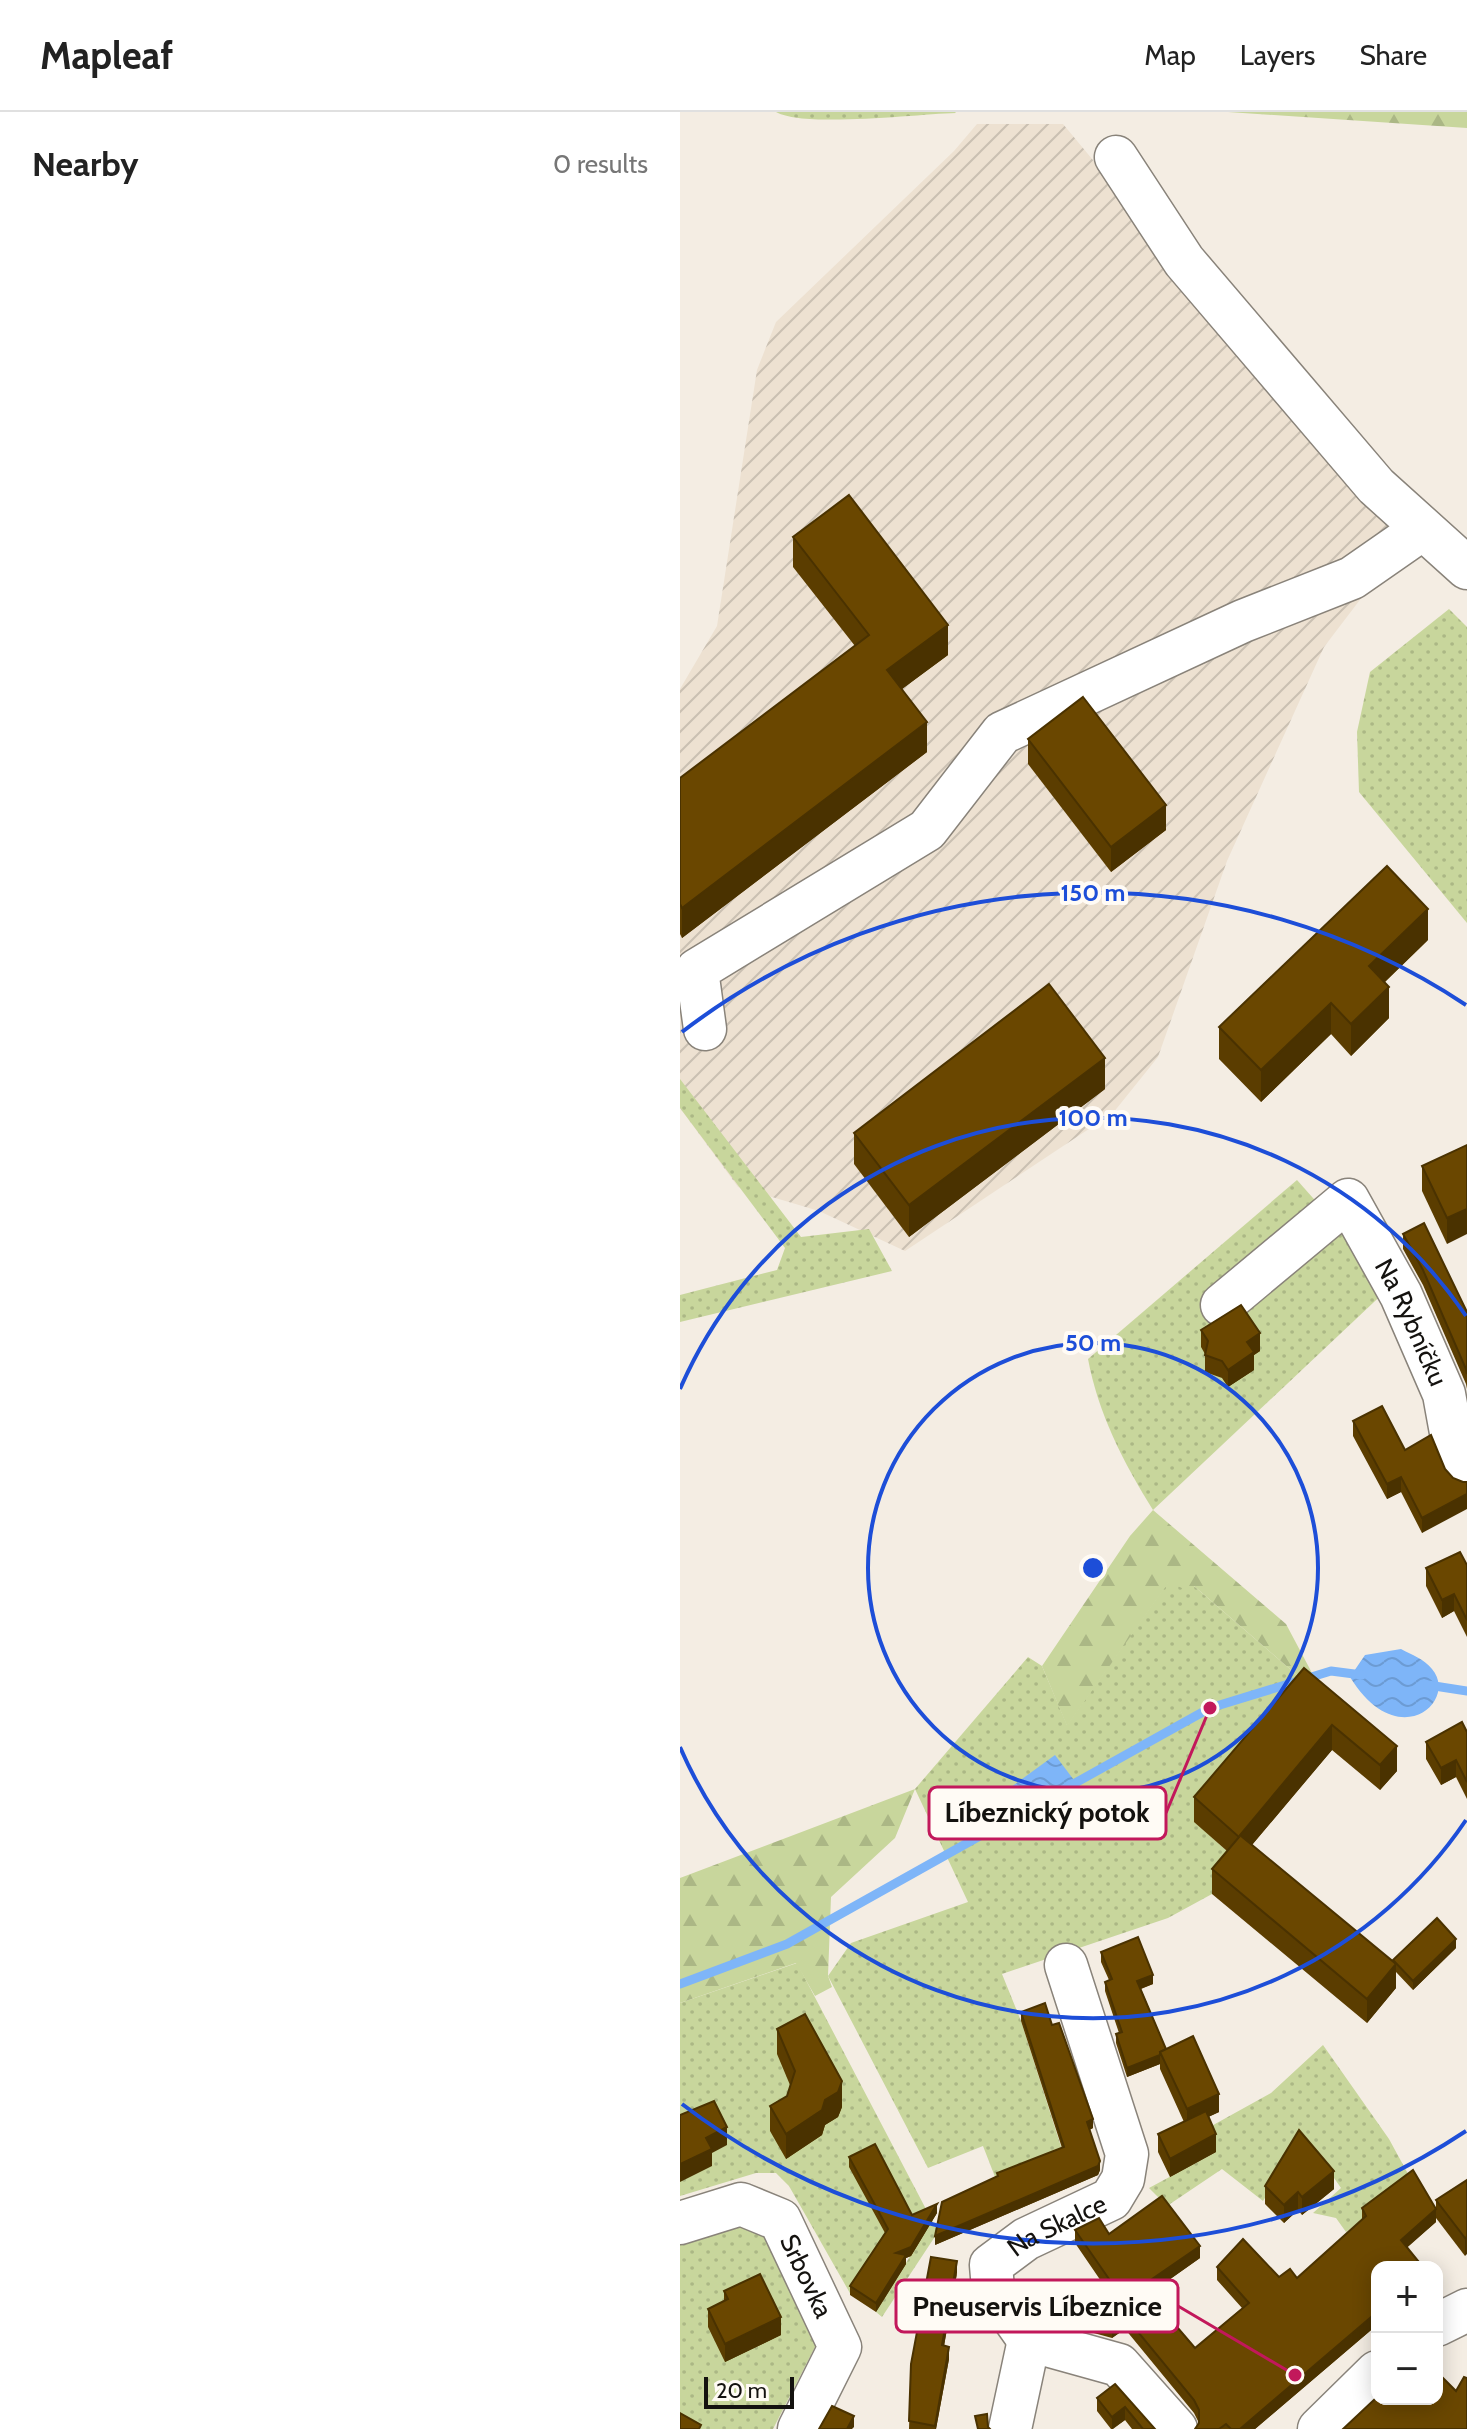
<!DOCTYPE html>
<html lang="en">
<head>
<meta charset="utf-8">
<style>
  body { margin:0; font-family:Cabin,sans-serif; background:#f6f6f6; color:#222 }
  .controls { position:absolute; right:24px; bottom:24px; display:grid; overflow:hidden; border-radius:16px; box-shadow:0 4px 20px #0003 }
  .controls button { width:72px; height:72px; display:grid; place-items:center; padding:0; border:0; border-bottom:2px solid #e0e0e0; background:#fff; color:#222; font:40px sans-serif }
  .scale { position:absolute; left:24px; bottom:20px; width:90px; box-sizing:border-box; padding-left:8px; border:4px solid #14120f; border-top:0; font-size:22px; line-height:28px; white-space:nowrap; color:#14120f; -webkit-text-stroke:6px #fffbf5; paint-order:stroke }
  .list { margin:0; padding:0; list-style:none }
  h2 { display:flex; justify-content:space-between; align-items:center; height:104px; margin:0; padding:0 32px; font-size:34px }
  h2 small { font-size:26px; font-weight:400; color:#767676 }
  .map { position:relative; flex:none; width:787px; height:2317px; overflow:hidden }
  header { display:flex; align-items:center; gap:48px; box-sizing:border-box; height:112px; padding:0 40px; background:#fff; border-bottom:2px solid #e0e0e0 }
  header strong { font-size:38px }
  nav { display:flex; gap:44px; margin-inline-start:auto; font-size:28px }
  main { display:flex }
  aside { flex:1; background:#fff }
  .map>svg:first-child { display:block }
</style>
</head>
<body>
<header>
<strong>Mapleaf</strong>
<nav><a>Map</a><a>Layers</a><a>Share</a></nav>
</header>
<main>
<aside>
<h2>Nearby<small>0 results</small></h2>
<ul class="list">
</ul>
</aside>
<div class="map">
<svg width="787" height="2317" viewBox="0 0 787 2317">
  <defs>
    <pattern id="industrial-furrows" width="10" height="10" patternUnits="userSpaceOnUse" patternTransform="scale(2)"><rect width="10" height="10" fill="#ede1d1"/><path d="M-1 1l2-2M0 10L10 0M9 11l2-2" fill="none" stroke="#cac0b2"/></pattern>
    <pattern id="grass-dots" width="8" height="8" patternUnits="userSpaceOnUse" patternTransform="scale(2)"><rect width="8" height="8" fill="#c8d69c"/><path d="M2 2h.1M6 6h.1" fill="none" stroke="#abb785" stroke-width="1.8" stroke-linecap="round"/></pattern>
    <pattern id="forest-firs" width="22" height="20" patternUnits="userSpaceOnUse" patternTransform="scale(2)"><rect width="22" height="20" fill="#c8d69c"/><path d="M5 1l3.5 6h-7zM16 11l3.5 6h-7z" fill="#abb785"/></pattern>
    <pattern id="water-waves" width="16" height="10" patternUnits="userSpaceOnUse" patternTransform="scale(2)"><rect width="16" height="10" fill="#7eb5f8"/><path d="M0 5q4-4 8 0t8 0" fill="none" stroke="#6c9bd3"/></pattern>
  </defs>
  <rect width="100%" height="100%" fill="#f4ede3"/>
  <path fill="url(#industrial-furrows)" d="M 297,12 L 383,12 L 727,426 L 644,535 L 547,749 L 478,945 L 433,1001 L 225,1139 L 139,1099 L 58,1075 L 0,996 L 0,577 L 37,514 L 77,258 L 96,210 L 274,39 Z"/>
  <g fill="url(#grass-dots)">
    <path d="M 96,0 L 275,0 L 276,1 C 237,2 124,16 96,0 Z"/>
    <path d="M 769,497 L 787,515 L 787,811 L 679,680 L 677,620 L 690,560 Z"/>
    <path d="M 0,967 L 121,1125 L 189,1117 L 212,1159 L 0,1210 L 0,1183 L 97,1158 L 105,1136 L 0,996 Z"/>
    <path d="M 617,1068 L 711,1174 L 473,1398 C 444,1352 418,1301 408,1247 Z"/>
    <path d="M 489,1469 L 514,1474 L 618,1564 L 515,1710 L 559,1750 L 532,1782 L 488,1806 L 322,1862 L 341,1909 L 384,2044 L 317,2070 L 303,2034 L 248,2056 L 148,1864 L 171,1831 L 288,1790 L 235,1677 L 348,1545 L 362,1554 L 387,1613 Z"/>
    <path d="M 117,1851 L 258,2120 L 202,2205 L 196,2200 L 240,2128 L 170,2055 L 208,2126 L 171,2183 L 109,2074 L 96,2061 L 76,2061 L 0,2084 L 0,1891 Z"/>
    <path d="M 643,1933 L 709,2027 L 733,2071 L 666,2120 L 656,2106 L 633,2101 L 661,2076 L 624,2023 L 583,2089 L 542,2057 L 487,2094 L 469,2076 L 536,2040 L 526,2017 L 591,1981 Z"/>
    <path d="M 62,2113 L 82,2118 L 136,2233 L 93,2317 L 10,2317 L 0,2312 L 0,2132 Z"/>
  </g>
  <g fill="url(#forest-firs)">
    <path d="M 548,0 L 787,0 L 787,16 Z"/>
    <path d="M 473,1398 L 606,1512 L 632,1561 L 624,1580 L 618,1564 L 514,1474 L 504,1477 L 489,1470 L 387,1614 L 362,1554 L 450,1424 Z"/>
    <path d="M 235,1677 L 215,1726 L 151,1785 L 148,1864 L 152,1875 L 135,1884 L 116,1851 L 0,1891 L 0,1766 Z"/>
  </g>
  <g fill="url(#water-waves)">
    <path d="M 721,1537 C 732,1543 744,1547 752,1557 C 779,1589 718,1643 670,1565 L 685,1543 Z"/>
    <path d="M 375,1643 L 400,1676 L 357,1709 L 331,1675 Z"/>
  </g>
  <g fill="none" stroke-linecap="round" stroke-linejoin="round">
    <g stroke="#7eb5f8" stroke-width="9">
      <path d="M 748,1573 L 787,1579"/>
      <path d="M 388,1675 L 530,1596 L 651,1559 L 682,1563"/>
      <path d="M 0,1872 L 107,1832 L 357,1692"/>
    </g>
    <g stroke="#89837a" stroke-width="45">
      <g id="minor">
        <path d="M 436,45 L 504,149 L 696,374 L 787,456"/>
        <path d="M 25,917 L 17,858 L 247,718 L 322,621 L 563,509 L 672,466 L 741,418"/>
        <path id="s1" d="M 542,1193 L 668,1088 L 721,1183 L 764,1282 L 772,1326 L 787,1362"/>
        <path id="s2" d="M 0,2111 L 61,2092 L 100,2108 L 160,2235 L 119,2317"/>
        <path d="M 757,2213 L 787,2198"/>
        <path id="s3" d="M 349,2228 L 313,2177 L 311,2153 L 346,2127 L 431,2087 L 443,2067 L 447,2042 L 386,1853"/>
        <path d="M 349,2228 L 439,2253 L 496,2317"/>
        <path d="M 330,2317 L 349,2228"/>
        <path d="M 639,2317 L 697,2260"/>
      </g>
    </g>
    <use href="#minor" stroke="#fff" stroke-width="42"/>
  </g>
  <g fill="#5b3d00">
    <path d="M 113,425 L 268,543 L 222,577 L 247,640 L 2,826 L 0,822 L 0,666 L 175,534 L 113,455 Z"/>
    <path d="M 348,627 L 486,718 L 431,760 L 348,652 Z"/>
    <path d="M 748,828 L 705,870 L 709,906 L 671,944 L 651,922 L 581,990 L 539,947 L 539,915 Z"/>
    <path d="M 425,977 L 229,1125 L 174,1052 L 174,1021 Z"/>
    <path d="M 787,1033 L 767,1132 L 742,1079 L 742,1054 Z"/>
    <path d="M 723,1122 L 787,1200 L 787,1277 L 786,1272 L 743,1173 L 723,1137 Z"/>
    <path d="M 521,1218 L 580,1239 L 574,1243 L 574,1258 L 548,1275 L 542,1266 L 525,1260 L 525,1242 L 521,1235 Z"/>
    <path d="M 673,1309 L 725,1338 L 765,1357 L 773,1366 L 783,1370 L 742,1421 L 721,1380 L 707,1387 L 673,1324 Z"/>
    <path d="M 787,1453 L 787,1525 L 774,1499 L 762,1506 L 746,1474 L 746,1456 Z"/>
    <path d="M 624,1556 L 717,1659 L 700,1678 L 652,1638 L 572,1733 L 713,1850 L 776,1836 L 733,1878 L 716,1860 L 716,1876 L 687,1911 L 532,1782 L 532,1757 L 547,1739 L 514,1710 L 514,1685 Z"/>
    <path d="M 787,1620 L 787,1687 L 776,1665 L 761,1673 L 746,1647 L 746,1630 Z"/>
    <path d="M 421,1840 L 473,1872 L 461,1877 L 486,1937 L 539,2000 L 528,2005 L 536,2040 L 490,2065 L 478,2040 L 478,2022 L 504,2010 L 480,1957 L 480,1952 L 447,1965 L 436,1931 L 436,1922 L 439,1921 L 425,1879 L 425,1870 L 429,1868 L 421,1850 Z"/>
    <path d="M 341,1900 L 372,1913 L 413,2016 L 409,2018 L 420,2058 L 418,2063 L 255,2133 L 317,2065 L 317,2061 L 382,2036 L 341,1909 Z"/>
    <path d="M 97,1917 L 162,1995 L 158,2005 L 145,2013 L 142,2023 L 106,2047 L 90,2019 L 90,1994 L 107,1984 L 110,1973 L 97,1942 Z"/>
    <path d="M 169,2045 L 232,2103 L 257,2101 L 231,2144 L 226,2146 L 226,2152 L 196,2200 L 170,2183 L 170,2174 L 205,2121 L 169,2055 Z"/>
    <path d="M 787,2068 L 785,2144 L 756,2106 L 756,2088 Z"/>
    <path d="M 585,2074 L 654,2077 L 622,2103 L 618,2098 L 604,2111 L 585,2092 Z"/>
    <path d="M 682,2096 L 756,2110 L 727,2135 L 697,2213 L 575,2317 L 515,2317 L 519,2311 L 514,2301 L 445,2217 L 432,2226 L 399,2217 L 399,2204 L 404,2201 L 402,2199 L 402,2186 L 423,2172 L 395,2131 L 395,2118 L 429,2122 L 520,2146 L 469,2182 L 515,2236 L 562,2196 L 537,2168 L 537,2155 L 599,2165 L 617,2166 L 682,2108 Z"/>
    <path d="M 277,2161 L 264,2234 L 269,2247 L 256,2317 L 229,2317 L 231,2252 Z"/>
    <path d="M 44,2179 L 101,2223 L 45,2250 L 28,2215 L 28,2197 L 44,2189 Z"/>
    <path d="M 435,2272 L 475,2317 L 452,2317 L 445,2308 L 433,2317 L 431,2317 L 417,2299 L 417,2286 Z"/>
  </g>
  <g fill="#4a3200">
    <path d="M 268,513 L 268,543 L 207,588 L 207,558 Z"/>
    <path d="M 247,610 L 247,640 L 2,826 L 2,796 Z"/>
    <path d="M 486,693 L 486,718 L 431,760 L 431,735 Z"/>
    <path d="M 748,797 L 748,828 L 689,885 L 689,854 Z"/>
    <path d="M 709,875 L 709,906 L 671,944 L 671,912 Z"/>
    <path d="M 651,891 L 651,922 L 581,990 L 581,958 Z"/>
    <path d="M 425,946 L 425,977 L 229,1125 L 229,1093 Z"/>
    <path d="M 787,1097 L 787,1122 L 767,1132 L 767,1106 Z"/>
    <path d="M 580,1221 L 580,1239 L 574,1243 L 574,1258 L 548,1275 L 548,1258 L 567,1230 Z"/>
    <path d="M 721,1365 L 721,1380 L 707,1387 L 707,1372 Z"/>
    <path d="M 787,1382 L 787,1397 L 742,1421 L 742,1406 Z"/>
    <path d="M 774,1482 L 774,1499 L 762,1506 L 762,1488 Z"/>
    <path d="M 652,1613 L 652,1638 L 560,1747 L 560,1723 Z"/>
    <path d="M 717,1634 L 717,1659 L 700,1678 L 700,1653 Z"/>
    <path d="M 776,1648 L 776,1665 L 761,1673 L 761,1656 Z"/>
    <path d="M 776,1827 L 776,1836 L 733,1878 L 733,1869 Z"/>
    <path d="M 716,1852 L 716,1876 L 687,1911 L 687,1887 Z"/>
    <path d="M 473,1863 L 473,1872 L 457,1878 L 457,1869 Z"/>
    <path d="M 480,1943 L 480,1952 L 447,1965 L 447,1956 Z"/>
    <path d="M 162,1969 L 162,1995 L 158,2005 L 145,2013 L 142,2023 L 106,2047 L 106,2022 L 145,1988 Z"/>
    <path d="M 539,1982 L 539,2000 L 507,2015 L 507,1997 Z"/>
    <path d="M 413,2007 L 413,2016 L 407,2019 L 407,2010 Z"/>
    <path d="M 47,2015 L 47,2033 L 32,2041 L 32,2054 L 0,2070 L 0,2052 L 26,2026 Z"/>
    <path d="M 536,2022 L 536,2040 L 490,2065 L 490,2047 Z"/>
    <path d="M 420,2049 L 420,2058 L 418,2063 L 255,2133 L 255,2124 Z"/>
    <path d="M 654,2059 L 654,2077 L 622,2103 L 622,2085 Z"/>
    <path d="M 618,2080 L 618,2098 L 604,2111 L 604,2093 Z"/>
    <path d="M 257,2092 L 257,2101 L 231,2144 L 226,2146 L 226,2152 L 196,2200 L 196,2191 L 216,2141 Z"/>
    <path d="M 756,2097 L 756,2110 L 721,2141 L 721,2128 Z"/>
    <path d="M 787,2125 L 787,2142 L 785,2144 L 785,2126 Z"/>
    <path d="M 520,2134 L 520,2146 L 462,2187 L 462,2174 Z"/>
    <path d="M 277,2149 L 277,2161 L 262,2245 L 262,2233 Z"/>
    <path d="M 697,2200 L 697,2213 L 575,2317 L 560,2317 Z"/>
    <path d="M 445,2204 L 445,2217 L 432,2226 L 432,2213 Z"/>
    <path d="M 101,2205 L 101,2223 L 45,2250 L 45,2232 Z"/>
    <path d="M 269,2235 L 269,2247 L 256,2317 L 255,2317 Z"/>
    <path d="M 445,2295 L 445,2308 L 432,2317 L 432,2305 Z"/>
    <path d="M 174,2304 L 174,2315 L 172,2317 L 167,2317 Z"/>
  </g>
  <g fill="#6a4700" stroke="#4a3200" stroke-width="2">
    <path d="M 169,383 L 268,513 L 207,558 L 247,610 L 2,796 L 0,792 L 0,666 L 189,523 L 113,425 Z"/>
    <path d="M 403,585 L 486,693 L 431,735 L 348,627 Z"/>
    <path d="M 707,754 L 748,797 L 689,854 L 709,875 L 671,912 L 651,891 L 581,958 L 539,915 Z"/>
    <path d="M 369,872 L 425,946 L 229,1093 L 174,1021 Z"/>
    <path d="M 787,1033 L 787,1097 L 767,1106 L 742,1054 Z"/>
    <path d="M 744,1111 L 787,1200 L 787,1262 L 786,1257 L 743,1158 L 723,1122 Z"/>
    <path d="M 561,1193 L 580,1221 L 567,1230 L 574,1240 L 548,1258 L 542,1249 L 525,1243 L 528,1229 L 521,1218 Z"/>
    <path d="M 702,1294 L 725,1338 L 751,1323 L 765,1357 L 773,1366 L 783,1370 L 787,1370 L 787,1382 L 742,1406 L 721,1365 L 707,1372 L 673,1309 Z"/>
    <path d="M 780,1440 L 787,1453 L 787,1508 L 774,1482 L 762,1488 L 746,1456 Z"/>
    <path d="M 624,1556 L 717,1634 L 700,1653 L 652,1613 L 560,1723 L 716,1852 L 687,1887 L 532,1757 L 559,1725 L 514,1685 Z"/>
    <path d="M 782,1610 L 787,1620 L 787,1670 L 776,1648 L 761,1656 L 746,1630 Z"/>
    <path d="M 757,1806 L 776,1827 L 733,1869 L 713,1848 Z"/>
    <path d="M 458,1825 L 473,1863 L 457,1869 L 486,1937 L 480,1940 L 480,1943 L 447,1956 L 436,1922 L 442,1920 L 425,1870 L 432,1867 L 421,1840 Z"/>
    <path d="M 365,1891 L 372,1913 L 379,1911 L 413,2007 L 407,2010 L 420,2049 L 418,2054 L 255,2124 L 262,2090 L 318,2064 L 317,2061 L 384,2035 L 341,1900 Z"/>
    <path d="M 125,1902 L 162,1969 L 158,1980 L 145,1988 L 142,1998 L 106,2022 L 90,1994 L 107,1984 L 115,1959 L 97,1917 Z"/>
    <path d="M 513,1924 L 539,1982 L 507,1997 L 480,1940 Z"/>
    <path d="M 34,1989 L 47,2015 L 26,2026 L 32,2037 L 0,2052 L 0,2003 Z"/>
    <path d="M 526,1999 L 536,2022 L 490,2047 L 478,2022 Z"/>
    <path d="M 619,2018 L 654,2059 L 622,2085 L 618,2080 L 604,2093 L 585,2074 Z"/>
    <path d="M 195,2032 L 232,2103 L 257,2092 L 231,2135 L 216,2141 L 226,2143 L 196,2191 L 170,2174 L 208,2117 L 169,2045 Z"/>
    <path d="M 733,2058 L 756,2097 L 721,2128 L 743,2155 L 697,2155 L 697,2200 L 560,2317 L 551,2317 L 546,2312 L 539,2317 L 515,2317 L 519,2311 L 519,2298 L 514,2288 L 445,2204 L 432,2213 L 399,2204 L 410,2197 L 402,2186 L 429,2167 L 395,2118 L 419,2106 L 429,2122 L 482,2084 L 520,2134 L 462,2174 L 515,2236 L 569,2191 L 537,2155 L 563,2127 L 599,2165 L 610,2157 L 617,2166 L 686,2104 L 682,2096 Z"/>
    <path d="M 787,2068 L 787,2125 L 785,2126 L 756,2088 Z"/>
    <path d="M 251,2145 L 277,2149 L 262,2233 L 269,2235 L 255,2314 L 229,2309 L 231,2252 Z"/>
    <path d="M 80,2162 L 101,2205 L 45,2232 L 28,2197 L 48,2187 L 44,2179 Z"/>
    <path d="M 757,2260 L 776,2279 L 784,2265 L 787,2266 L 787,2317 L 663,2317 L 697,2285 L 697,2287 L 757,2287 Z"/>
    <path d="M 435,2272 L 475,2317 L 463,2317 L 445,2295 L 432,2305 L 417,2286 Z"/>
    <path d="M 152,2294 L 174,2304 L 167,2317 L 139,2317 Z"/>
    <path d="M 0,2301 L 21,2313 L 19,2317 L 0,2317 Z"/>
    <path d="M 307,2302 L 308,2315 L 310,2317 L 298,2317 L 295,2304 Z"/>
  </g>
  <g fill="none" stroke="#1d4ed8" stroke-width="4">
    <circle cx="413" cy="1456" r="225"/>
    <path d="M786 1708A450 450 0 0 1 0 1635M0 1277A450 450 0 0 1 786 1204"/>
    <path d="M786 2019A675 675 0 0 1 2 1992M2 920A675 675 0 0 1 786 893"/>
  </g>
  <g text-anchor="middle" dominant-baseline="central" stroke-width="8" stroke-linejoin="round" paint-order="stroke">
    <g font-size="26" fill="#14120f" stroke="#fffbf5">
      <text stroke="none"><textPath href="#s1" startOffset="302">Na Rybníčku</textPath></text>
      <text stroke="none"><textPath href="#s3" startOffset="164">Na Skalce</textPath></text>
      <text stroke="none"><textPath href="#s2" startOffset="168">Srbovka</textPath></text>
    </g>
  </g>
  <circle cx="413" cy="1456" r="12" fill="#1d4ed8" stroke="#fffbf5" stroke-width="4"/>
  <g font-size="24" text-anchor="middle" font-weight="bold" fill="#1d4ed8" stroke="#fffbf5" stroke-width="8" stroke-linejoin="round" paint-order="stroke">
    <text x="413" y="789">150 m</text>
    <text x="413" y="1014">100 m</text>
    <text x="413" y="1239">50 m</text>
  </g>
  <path fill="none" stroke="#c2185b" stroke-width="3" d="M530 1596L486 1701M615 2263L498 2194"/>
  <g fill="#c2185b" stroke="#fffbf5" stroke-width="3">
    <circle cx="530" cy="1596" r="8"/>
    <circle cx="615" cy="2263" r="8"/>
  </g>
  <g fill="#fffbf5" stroke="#c2185b" stroke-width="3">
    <rect x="249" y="1675" width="237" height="52" rx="8"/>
    <rect x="216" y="2168" width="282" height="52" rx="8"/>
  </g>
  <g font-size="28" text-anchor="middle" font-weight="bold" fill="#14120f">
    <text x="367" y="1710">Líbeznický potok</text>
    <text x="357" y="2204">Pneuservis Líbeznice</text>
  </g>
</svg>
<div class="controls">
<button>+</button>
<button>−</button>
</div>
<div class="scale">20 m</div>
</div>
</main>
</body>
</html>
